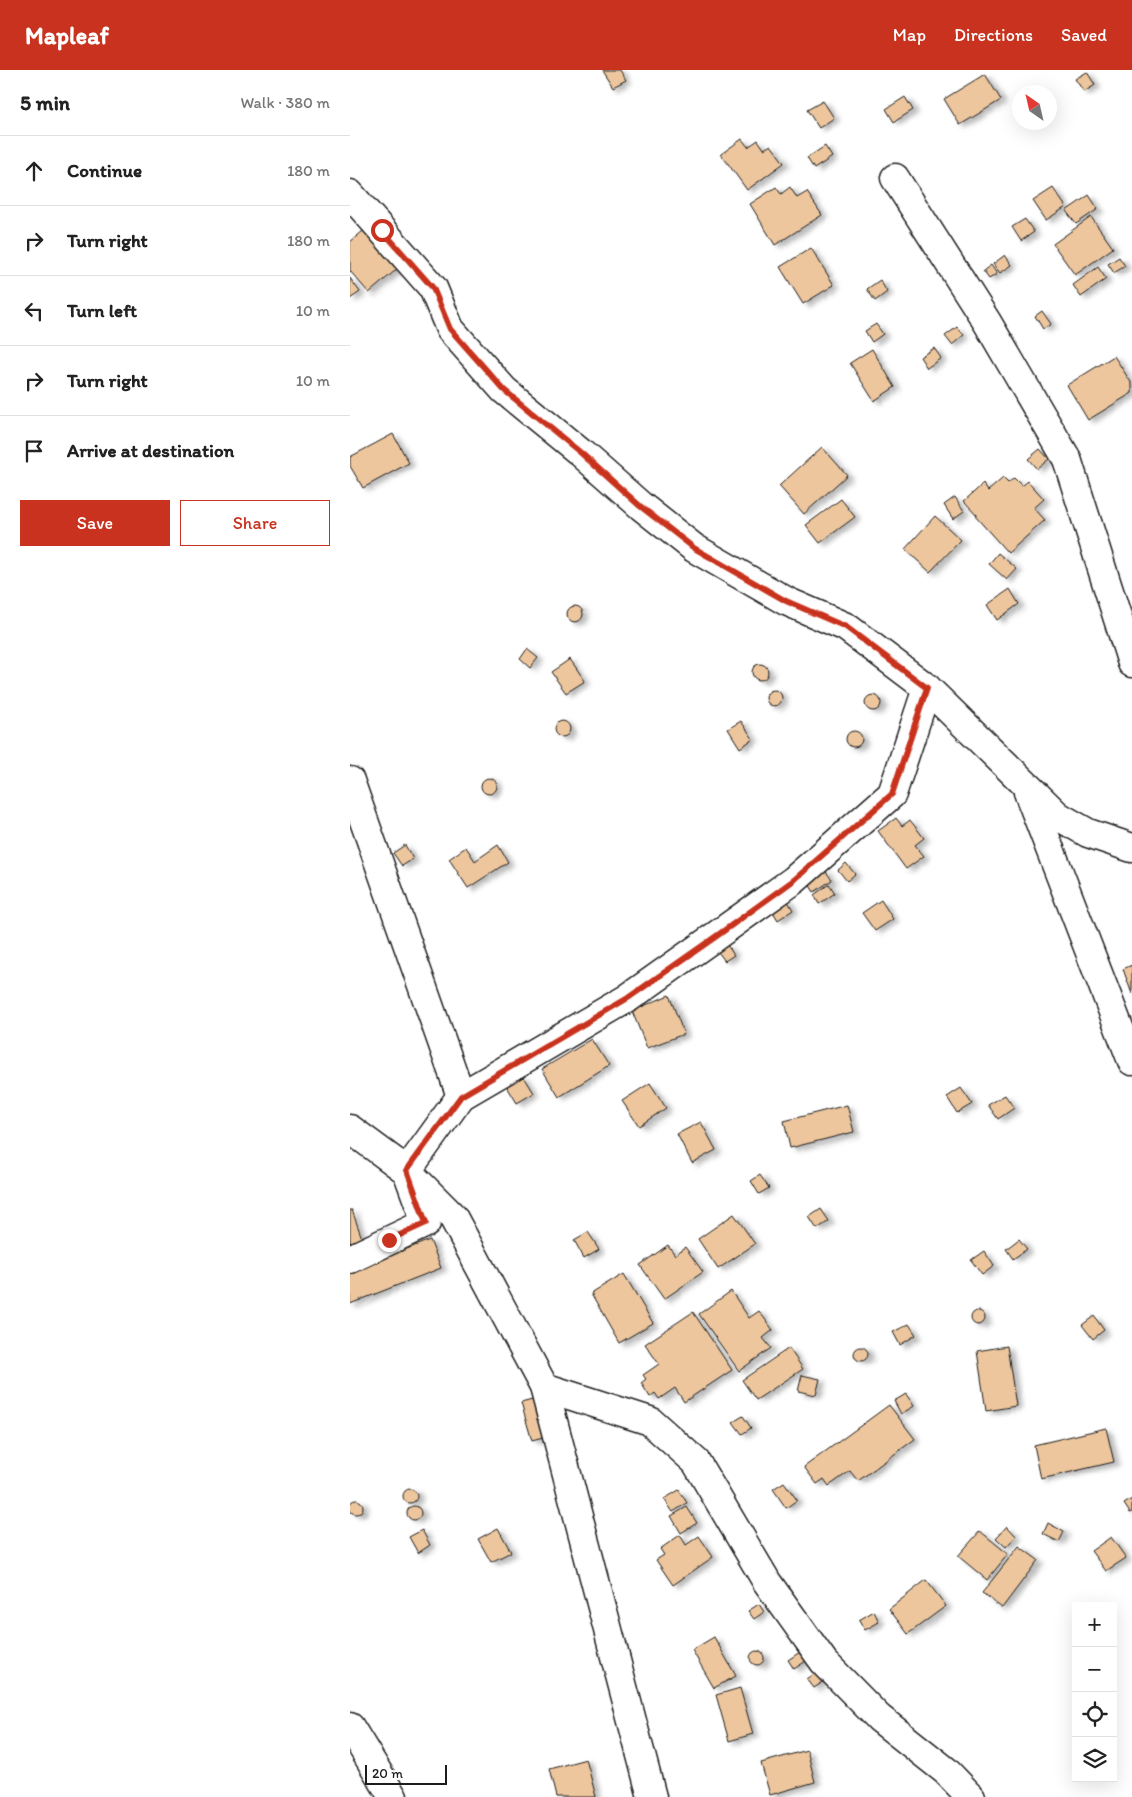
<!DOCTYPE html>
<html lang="en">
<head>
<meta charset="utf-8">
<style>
  body { margin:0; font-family:Itim,sans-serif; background:#f2f2f2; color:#222 }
  .controls { position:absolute; right:15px; bottom:15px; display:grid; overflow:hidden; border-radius:0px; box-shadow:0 5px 20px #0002 }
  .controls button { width:45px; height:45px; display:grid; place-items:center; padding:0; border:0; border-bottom:1px solid #e0e0e0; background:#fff; color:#222; font:25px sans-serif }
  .compass { position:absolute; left:662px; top:15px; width:45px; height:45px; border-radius:50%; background:#fff; box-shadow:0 5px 20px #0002; rotate:326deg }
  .scale { position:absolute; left:15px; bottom:12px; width:82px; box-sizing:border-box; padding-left:5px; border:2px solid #1c1c1c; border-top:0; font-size:14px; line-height:18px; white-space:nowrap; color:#1c1c1c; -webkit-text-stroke:4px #fff; paint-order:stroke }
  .stop { position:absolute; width:15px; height:15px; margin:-11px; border:4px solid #c8321e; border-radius:50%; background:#fff }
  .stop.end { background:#c8321e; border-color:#fff; box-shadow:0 1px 5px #0008 }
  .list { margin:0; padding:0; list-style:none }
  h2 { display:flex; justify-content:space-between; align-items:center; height:65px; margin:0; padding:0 20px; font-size:21px }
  h2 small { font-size:16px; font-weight:400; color:#767676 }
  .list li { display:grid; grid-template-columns:32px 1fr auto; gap:15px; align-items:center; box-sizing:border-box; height:70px; padding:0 20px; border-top:1px solid #e0e0e0 }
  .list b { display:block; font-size:19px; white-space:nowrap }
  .list em { font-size:16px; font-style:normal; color:#767676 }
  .actions { display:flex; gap:10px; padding:15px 20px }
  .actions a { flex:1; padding:11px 0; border:1px solid #c8321e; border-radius:0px; text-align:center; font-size:18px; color:#c8321e }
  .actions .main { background:#c8321e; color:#fff }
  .icon { flex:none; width:28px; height:28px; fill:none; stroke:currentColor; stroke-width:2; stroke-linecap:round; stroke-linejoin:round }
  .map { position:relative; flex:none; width:782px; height:1727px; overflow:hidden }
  header { display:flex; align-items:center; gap:30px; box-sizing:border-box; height:70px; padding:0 25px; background:#c8321e; color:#fff }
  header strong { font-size:24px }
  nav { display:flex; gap:28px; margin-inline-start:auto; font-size:18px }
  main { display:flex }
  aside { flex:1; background:#fff }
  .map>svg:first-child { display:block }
</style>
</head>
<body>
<header>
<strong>Mapleaf</strong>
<nav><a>Map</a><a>Directions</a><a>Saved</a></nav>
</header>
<main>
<aside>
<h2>5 min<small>Walk · 380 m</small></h2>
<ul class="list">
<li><svg class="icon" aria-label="ahead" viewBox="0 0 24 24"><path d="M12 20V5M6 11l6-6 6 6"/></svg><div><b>Continue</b></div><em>180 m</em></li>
<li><svg class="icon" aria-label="right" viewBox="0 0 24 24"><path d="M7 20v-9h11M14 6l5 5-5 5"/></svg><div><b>Turn right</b></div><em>180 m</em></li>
<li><svg class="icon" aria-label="left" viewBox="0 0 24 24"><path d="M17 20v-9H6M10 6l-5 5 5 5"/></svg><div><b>Turn left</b></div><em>10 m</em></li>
<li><svg class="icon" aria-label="right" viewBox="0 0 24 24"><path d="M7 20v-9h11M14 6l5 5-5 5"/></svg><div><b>Turn right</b></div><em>10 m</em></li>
<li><svg class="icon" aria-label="arrive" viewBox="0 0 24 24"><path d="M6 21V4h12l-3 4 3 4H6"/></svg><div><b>Arrive at destination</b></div></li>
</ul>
<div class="actions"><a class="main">Save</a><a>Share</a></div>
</aside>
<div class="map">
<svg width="782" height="1727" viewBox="0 0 782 1727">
  <defs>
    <filter id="shadow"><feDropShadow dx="5.5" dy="3" stdDeviation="2.5" flood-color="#0004"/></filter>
  </defs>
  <rect width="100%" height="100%" fill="#fff"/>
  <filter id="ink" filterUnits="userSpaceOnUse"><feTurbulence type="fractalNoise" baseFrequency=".02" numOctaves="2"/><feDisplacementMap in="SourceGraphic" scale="10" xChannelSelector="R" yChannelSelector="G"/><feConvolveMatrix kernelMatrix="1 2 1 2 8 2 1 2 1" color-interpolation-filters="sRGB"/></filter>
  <g filter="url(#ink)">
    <g fill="#edc69d" stroke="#1c1c1c" filter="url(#shadow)">
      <path d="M 252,0 L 270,0 L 276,10 L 263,17 Z"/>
      <path d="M 737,2 L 745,15 L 734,22 L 725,9 Z"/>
      <path d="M 635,4 L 651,30 L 610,55 L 594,29 Z"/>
      <path d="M 555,27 L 563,40 L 544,52 L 536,39 Z"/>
      <path d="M 473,31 L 484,48 L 469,58 L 457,40 Z"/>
      <path d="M 392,69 L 398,77 L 408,70 L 414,79 L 421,75 L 434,93 L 397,120 L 371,84 Z"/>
      <path d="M 475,76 L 482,87 L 464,99 L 457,88 Z"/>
      <path d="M 426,117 L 431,124 L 440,117 L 447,128 L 457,122 L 472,145 L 425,175 L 400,134 Z"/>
      <path d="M 703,118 L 716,137 L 696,150 L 683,131 Z"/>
      <path d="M 739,125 L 748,139 L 726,154 L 716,141 Z"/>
      <path d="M 741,147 L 763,178 L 725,205 L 703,174 Z"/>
      <path d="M 675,149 L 684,162 L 671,171 L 662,157 Z"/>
      <path d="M 20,155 L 53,194 L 19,223 L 0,201 L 0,172 Z"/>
      <path d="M 461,178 L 484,215 L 453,234 L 430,197 Z"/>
      <path d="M 655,185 L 662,195 L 650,203 L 643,194 Z"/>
      <path d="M 769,187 L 775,196 L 764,203 L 758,194 Z"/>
      <path d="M 641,195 L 647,204 L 639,209 L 633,201 Z"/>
      <path d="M 748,197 L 756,209 L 731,227 L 723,215 Z"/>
      <path d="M 0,208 L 10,222 L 0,229 Z"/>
      <path d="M 530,210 L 537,222 L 525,231 L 517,219 Z"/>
      <path d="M 692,241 L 701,254 L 693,259 L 685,246 Z"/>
      <path d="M 526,254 L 533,264 L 522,272 L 515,261 Z"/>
      <path d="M 607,257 L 614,265 L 602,275 L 595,266 Z"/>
      <path d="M 584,278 L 591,288 L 577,298 L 570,287 Z"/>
      <path d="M 522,279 L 545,317 L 524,331 L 500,293 Z"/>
      <path d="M 764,286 L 782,314 L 782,323 L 738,350 L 717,315 Z"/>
      <path d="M 43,364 L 59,393 L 13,418 L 0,396 L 0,387 Z"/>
      <path d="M 472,377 L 497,405 L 454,444 L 429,416 Z"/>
      <path d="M 690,379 L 699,389 L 687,399 L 678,389 Z"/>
      <path d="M 653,408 L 658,413 L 664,408 L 672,416 L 678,411 L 694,429 L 684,438 L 695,450 L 658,483 L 625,446 L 627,445 L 614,431 L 633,414 L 638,421 Z"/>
      <path d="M 605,427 L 614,441 L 603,449 L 594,435 Z"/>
      <path d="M 491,429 L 505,447 L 470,473 L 456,455 Z"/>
      <path d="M 585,446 L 611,470 L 580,502 L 555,479 Z"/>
      <path d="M 648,483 L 667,499 L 657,510 L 639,494 Z"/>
      <path d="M 660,519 L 669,534 L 647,550 L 637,535 Z"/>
      <circle cx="225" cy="544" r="8"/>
      <path d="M 177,579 L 188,588 L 180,598 L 170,589 Z"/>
      <path d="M 220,589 L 235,611 L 216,623 L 201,602 Z"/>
      <circle cx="410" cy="602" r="8"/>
      <circle cx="424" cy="628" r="8"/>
      <circle cx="523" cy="633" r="8"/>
      <path d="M 391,651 L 403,669 L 390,678 L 378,659 Z"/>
      <circle cx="212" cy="659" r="8"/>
      <circle cx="504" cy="669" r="8"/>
      <circle cx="139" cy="716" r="8"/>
      <path d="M 546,748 L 552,756 L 560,750 L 574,768 L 565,775 L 574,786 L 556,799 L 528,761 Z"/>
      <path d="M 55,775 L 63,789 L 52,796 L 43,783 Z"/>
      <path d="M 148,775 L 158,792 L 118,818 L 99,789 L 116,777 L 125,791 Z"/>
      <path d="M 496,793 L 505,804 L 497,811 L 488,800 Z"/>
      <path d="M 474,799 L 482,810 L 464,822 L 457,811 Z"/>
      <path d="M 479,814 L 485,823 L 469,834 L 464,825 Z"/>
      <path d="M 436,828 L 443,840 L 428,850 L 420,837 Z"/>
      <path d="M 531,830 L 543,849 L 525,861 L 512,843 Z"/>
      <path d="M 377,875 L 384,885 L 375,891 L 368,882 Z"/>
      <path d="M 782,895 L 782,924 L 773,899 Z"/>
      <path d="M 319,925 L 334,964 L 297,978 L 282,941 Z"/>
      <path d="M 242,969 L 259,996 L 209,1027 L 192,999 Z"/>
      <path d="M 173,1005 L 184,1023 L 167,1033 L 156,1015 Z"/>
      <path d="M 300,1013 L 316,1038 L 289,1056 L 272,1031 Z"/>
      <path d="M 611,1018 L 622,1034 L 607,1043 L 597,1027 Z"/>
      <path d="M 655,1025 L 664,1038 L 648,1049 L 638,1035 Z"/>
      <path d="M 497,1035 L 504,1062 L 440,1078 L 434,1051 Z"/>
      <path d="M 351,1052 L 366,1080 L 342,1093 L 327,1064 Z"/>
      <path d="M 410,1105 L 419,1118 L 409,1124 L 401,1111 Z"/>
      <path d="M 471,1139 L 479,1151 L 467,1159 L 459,1147 Z"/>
      <path d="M 0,1140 L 2,1140 L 14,1174 L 0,1179 Z"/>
      <path d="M 384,1144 L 405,1174 L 368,1199 L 348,1169 Z"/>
      <path d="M 238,1162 L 249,1179 L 234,1188 L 224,1170 Z"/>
      <path d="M 669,1169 L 677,1179 L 663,1189 L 656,1179 Z"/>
      <path d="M 80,1170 L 91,1198 L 0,1234 L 0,1201 Z"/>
      <path d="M 318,1175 L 325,1185 L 335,1177 L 353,1202 L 314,1229 L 290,1195 Z"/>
      <path d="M 634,1181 L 644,1196 L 632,1205 L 621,1190 Z"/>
      <path d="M 274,1204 L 303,1253 L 269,1273 L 241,1224 Z"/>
      <path d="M 381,1221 L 399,1248 L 409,1241 L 423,1260 L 413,1268 L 421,1278 L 389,1301 L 349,1244 Z"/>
      <circle cx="628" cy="1248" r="7"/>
      <path d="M 343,1242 L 382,1300 L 334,1332 L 325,1318 L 309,1329 L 305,1323 L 300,1327 L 291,1313 L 296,1309 L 293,1305 L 309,1294 L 295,1274 Z"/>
      <path d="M 744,1246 L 754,1260 L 743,1269 L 732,1255 Z"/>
      <path d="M 559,1254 L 566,1265 L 550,1275 L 543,1262 Z"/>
      <path d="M 657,1276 L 666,1336 L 636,1341 L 627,1281 Z"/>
      <circle cx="511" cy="1284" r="7"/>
      <path d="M 439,1278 L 453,1299 L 406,1330 L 392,1310 Z"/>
      <path d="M 452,1305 L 470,1309 L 466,1325 L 448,1321 Z"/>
      <path d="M 556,1324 L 564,1336 L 551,1344 L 544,1331 Z"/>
      <path d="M 201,1325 L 211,1363 L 182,1371 L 171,1333 Z"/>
      <path d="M 539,1335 L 565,1369 L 508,1411 L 500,1401 L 479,1416 L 474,1409 L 467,1414 L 454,1397 Z"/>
      <path d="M 393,1346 L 401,1358 L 392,1364 L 383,1352 Z"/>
      <path d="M 756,1358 L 764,1392 L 691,1409 L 684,1375 Z"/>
      <path d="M 434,1412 L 447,1430 L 436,1438 L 423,1419 Z"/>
      <circle cx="60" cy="1426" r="7"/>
      <path d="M 329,1420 L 337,1433 L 323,1442 L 314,1429 Z"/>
      <path d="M 782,1429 L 782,1442 L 780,1443 L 774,1434 Z"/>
      <circle cx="6" cy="1437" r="7"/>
      <circle cx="64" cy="1443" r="7"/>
      <path d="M 337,1437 L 347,1453 L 331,1463 L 321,1446 Z"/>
      <path d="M 698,1453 L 714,1462 L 709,1472 L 693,1464 Z"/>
      <path d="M 657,1456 L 666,1466 L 656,1477 L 646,1468 Z"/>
      <path d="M 148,1458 L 161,1482 L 141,1492 L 128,1469 Z"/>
      <path d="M 72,1460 L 80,1475 L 68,1483 L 59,1467 Z"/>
      <path d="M 630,1461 L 658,1484 L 637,1510 L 608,1486 Z"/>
      <path d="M 330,1465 L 336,1475 L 349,1466 L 363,1487 L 323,1515 L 306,1490 L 314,1485 L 310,1479 Z"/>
      <path d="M 761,1467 L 776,1488 L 756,1501 L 741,1481 Z"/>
      <path d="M 669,1476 L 688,1490 L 652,1538 L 632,1523 Z"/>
      <path d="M 576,1510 L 596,1536 L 558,1564 L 539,1539 Z"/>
      <path d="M 409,1534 L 414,1542 L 404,1549 L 398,1541 Z"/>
      <path d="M 524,1541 L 529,1552 L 515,1560 L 509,1550 Z"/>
      <path d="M 364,1567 L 386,1606 L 364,1618 L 342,1580 Z"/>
      <circle cx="407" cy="1588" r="7"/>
      <path d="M 450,1582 L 456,1591 L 444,1599 L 438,1590 Z"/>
      <path d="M 466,1603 L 473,1612 L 464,1618 L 457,1609 Z"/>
      <path d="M 390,1618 L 403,1664 L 379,1671 L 366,1625 Z"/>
      <path d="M 457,1680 L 465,1712 L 420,1725 L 411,1693 Z"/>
      <path d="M 236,1689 L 246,1727 L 206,1727 L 199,1699 Z"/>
    </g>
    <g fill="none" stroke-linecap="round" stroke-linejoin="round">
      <g stroke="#1c1c1c" stroke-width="31">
        <g id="street">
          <path d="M 545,108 L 637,252 L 717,389 L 782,593"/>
          <path d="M 0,124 L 83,218 L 100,259 L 154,320 L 231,383 L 291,436 L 344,478 L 436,531 L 496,557 L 577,618 L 708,746 L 738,763 L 782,778"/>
          <path d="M 0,711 L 111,1026"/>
          <path d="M 678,722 L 782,991"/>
          <path d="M 0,1059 L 57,1101 L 103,1147 L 194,1317 L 302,1727"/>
          <path d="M 0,1189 L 76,1153 L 57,1101 L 111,1026 L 278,928 L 367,865 L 444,810 L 542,724 L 577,618"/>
          <path d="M 194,1317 L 300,1351 L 346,1392 L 417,1512 L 474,1592 L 529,1648 L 596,1701 L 621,1727"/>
          <path d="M 0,1657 L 43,1727"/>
        </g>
      </g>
      <use href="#street" stroke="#fff" stroke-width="28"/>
    </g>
  </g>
  <g fill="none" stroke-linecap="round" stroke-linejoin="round" filter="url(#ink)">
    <path stroke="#c8321e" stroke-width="6" d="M 32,160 L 83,218 L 100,259 L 154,320 L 231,383 L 290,436 L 344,478 L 436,531 L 496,557 L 577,618 L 542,724 L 444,810 L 368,865 L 278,928 L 111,1026 L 57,1100 L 76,1153 L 39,1170"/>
  </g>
</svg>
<div class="controls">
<button>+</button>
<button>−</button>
<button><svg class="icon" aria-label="locate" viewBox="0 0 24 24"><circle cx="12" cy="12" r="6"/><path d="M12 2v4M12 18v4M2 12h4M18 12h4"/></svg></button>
<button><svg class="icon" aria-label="layers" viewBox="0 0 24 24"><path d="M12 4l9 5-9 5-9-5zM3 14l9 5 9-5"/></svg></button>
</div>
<svg class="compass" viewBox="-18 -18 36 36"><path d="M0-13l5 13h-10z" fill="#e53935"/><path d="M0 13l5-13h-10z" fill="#767676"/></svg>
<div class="scale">20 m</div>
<div class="stop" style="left:32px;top:160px"></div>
<div class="stop end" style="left:39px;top:1170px"></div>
</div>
</main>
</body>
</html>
